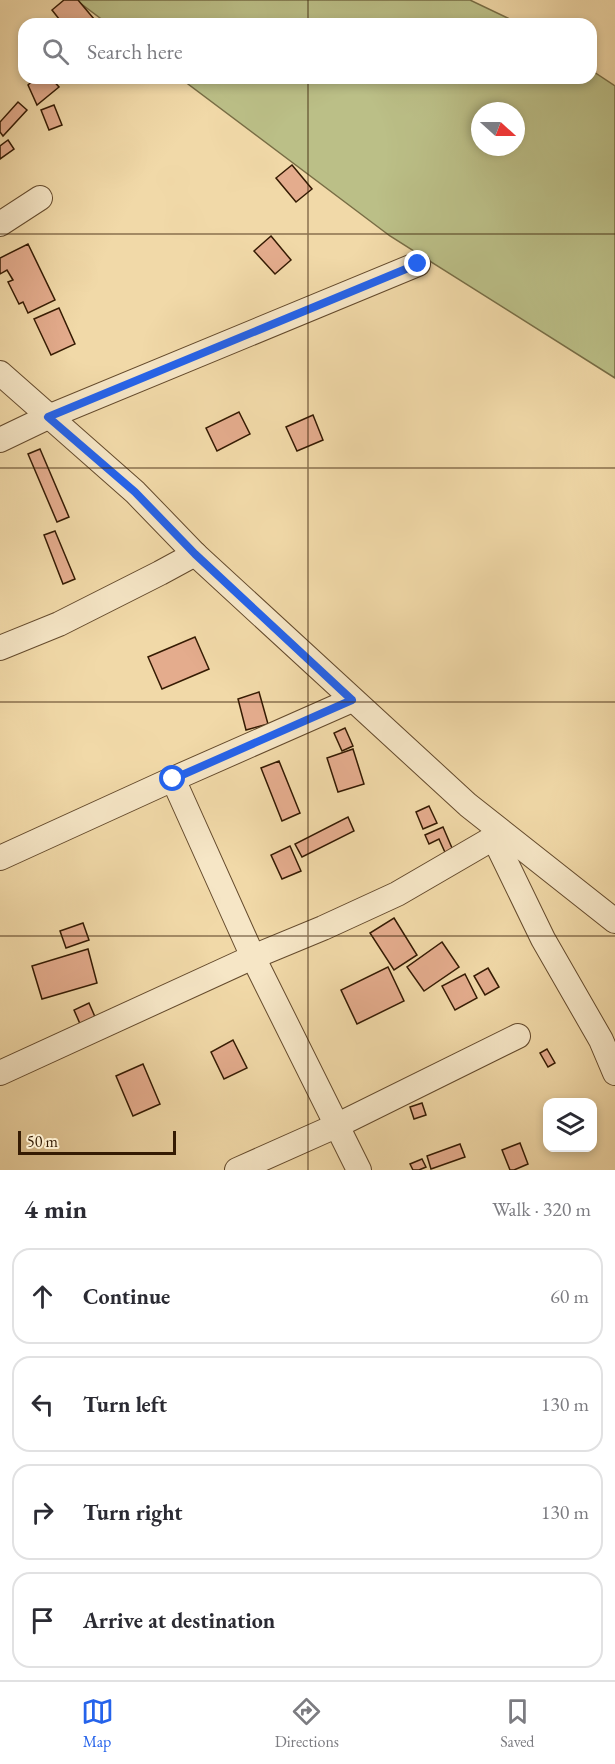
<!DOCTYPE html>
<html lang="en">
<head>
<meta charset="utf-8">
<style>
  body { margin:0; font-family:"EB Garamond",serif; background:#f7f7f7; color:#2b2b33 }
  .controls { position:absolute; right:18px; bottom:18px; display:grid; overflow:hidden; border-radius:12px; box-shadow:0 3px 9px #0003 }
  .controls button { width:54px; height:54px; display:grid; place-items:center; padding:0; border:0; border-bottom:2px solid #e1e1e2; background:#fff; color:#2b2b33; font:30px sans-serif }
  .compass { position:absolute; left:471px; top:102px; width:54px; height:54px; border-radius:50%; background:#fff; box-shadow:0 3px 9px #0003; rotate:111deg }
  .scale { position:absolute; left:18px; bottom:15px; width:158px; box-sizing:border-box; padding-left:6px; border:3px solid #351b03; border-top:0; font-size:16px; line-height:21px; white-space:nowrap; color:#351b03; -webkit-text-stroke:4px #f6e6c6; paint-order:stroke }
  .stop { position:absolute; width:18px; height:18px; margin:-14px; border:4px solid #2563eb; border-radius:50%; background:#fff }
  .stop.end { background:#2563eb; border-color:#fff; box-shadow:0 2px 6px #0008 }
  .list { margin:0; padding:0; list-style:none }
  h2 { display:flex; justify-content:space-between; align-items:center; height:78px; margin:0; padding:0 24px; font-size:26px }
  h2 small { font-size:20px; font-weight:400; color:#7c7c81 }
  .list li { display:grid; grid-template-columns:39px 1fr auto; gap:18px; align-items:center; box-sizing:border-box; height:96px; margin:0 12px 12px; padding:0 12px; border:2px solid #e1e1e2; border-radius:18px }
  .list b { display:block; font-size:22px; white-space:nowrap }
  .list em { font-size:20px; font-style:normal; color:#7c7c81 }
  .icon { flex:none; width:33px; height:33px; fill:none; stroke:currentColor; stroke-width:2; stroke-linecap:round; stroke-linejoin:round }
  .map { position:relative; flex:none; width:615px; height:1170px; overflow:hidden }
  .search { position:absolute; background:#fff; box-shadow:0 3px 9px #0003; left:18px; right:18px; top:18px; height:66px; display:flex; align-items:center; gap:15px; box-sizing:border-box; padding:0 21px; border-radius:18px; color:#7c7c81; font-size:22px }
  .sheet { height:510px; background:#fff }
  nav { display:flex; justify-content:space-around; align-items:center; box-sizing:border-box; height:84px; border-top:2px solid #e1e1e2; background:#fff; font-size:16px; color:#7c7c81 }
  nav a { display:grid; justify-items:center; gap:3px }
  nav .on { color:#2563eb }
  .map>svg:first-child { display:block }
</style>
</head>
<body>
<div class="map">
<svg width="615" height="1170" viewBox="0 0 615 1170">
  <rect width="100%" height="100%" fill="#f1d9a8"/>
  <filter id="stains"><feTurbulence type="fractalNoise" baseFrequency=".00333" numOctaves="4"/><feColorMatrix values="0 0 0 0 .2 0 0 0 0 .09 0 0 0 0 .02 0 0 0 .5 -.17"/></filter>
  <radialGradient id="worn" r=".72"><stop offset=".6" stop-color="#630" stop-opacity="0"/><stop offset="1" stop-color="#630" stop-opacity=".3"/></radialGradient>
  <g fill="#bbbf87" stroke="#786d45" stroke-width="1.5" fill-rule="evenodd">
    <path d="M 76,0 L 470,0 L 520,24 L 108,24 Z"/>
    <path d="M 591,70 L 615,86 L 615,378 L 390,236 L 180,78 L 591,78 ZM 480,111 L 516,111 L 516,147 L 480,147 Z"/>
  </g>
  <g fill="#e4ac8d" stroke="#351b03" stroke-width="1.5">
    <path d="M 64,0 L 78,0 L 94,19 L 88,24 L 63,24 L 52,10 Z"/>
    <path d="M 36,78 L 51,78 L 59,87 L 37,105 L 28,85 Z"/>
    <path d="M 18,102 L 27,110 L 3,136 L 0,132 L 0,122 Z"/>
    <path d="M 54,105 L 62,125 L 49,130 L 41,110 Z"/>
    <path d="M 8,140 L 14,149 L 0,159 L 0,146 Z"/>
    <path d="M 292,165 L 312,189 L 296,202 L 276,178 Z"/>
    <path d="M 271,236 L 291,260 L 275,274 L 254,251 Z"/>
    <path d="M 28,244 L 55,300 L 28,313 L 23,302 L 19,304 L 8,282 L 13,280 L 7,270 L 0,274 L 0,258 Z"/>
    <path d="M 59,308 L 75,344 L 51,355 L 34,319 Z"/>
    <path d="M 239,412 L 250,434 L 217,451 L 206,428 Z"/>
    <path d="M 313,415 L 323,440 L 297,451 L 286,427 Z"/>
    <path d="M 40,449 L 69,517 L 57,522 L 28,454 Z"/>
    <path d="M 55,531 L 75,579 L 63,584 L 44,535 Z"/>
    <path d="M 195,637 L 209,669 L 162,689 L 148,657 Z"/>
    <path d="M 259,692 L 268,724 L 246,730 L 238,699 Z"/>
    <path d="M 345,728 L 353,746 L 342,751 L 334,733 Z"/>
    <path d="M 353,749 L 364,784 L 338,792 L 327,758 Z"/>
    <path d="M 279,761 L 300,813 L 282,821 L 261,768 Z"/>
    <path d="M 429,806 L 437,823 L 423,829 L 416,812 Z"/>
    <path d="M 348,817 L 354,831 L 302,857 L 295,844 Z"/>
    <path d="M 443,827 L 455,855 L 448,859 L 439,839 L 429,844 L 425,835 Z"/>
    <path d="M 290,846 L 301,871 L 282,879 L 271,855 Z"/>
    <path d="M 394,918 L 417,955 L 394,970 L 370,933 Z"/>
    <path d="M 83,923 L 89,940 L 66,948 L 60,931 Z"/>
    <path d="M 442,942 L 459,967 L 424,991 L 407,967 Z"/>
    <path d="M 88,949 L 97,983 L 42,999 L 32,966 Z"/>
    <path d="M 388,967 L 404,1001 L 357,1024 L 341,990 Z"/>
    <path d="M 488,968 L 499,987 L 485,995 L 474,976 Z"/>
    <path d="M 465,974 L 477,998 L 455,1010 L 442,986 Z"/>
    <path d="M 89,1003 L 99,1026 L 84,1033 L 74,1010 Z"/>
    <path d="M 233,1040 L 247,1068 L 224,1079 L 211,1052 Z"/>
    <path d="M 547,1049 L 555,1063 L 548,1067 L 540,1053 Z"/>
    <path d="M 143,1064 L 160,1104 L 133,1116 L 116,1076 Z"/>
    <path d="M 422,1103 L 426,1115 L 414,1119 L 410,1107 Z"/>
    <path d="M 520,1143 L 528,1164 L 514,1170 L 510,1170 L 502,1150 Z"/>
    <path d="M 460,1144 L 465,1157 L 431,1169 L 427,1156 Z"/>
    <path d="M 422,1159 L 426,1167 L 419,1170 L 413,1170 L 410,1164 Z"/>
  </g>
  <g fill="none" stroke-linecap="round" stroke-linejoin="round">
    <g stroke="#644a2c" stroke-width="26">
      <g id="minor">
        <path d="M 0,224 L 40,198"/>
        <path d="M 0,373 L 135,492 L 195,554 L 468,805 L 615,921"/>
        <path d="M 0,440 L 48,417 L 418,264"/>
        <path d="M 0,648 L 59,624 L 160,573 L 195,554"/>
        <path d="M 173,779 L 253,957 L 359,1170"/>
        <path d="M 494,838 L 543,939 L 601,1040 L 615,1073"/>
        <path d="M 0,858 L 173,779 L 352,700"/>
        <path d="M 0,1073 L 253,957 L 323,928 L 397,894 L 502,833"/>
        <path d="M 237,1170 L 338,1125 L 518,1036"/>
      </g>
    </g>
    <use href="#minor" stroke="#f6e6c6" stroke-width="24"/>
  </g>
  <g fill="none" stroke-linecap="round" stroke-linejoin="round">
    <path stroke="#2563eb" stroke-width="8" d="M 173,779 L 352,700 L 195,554 L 135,492 L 48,417 L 418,264"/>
  </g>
  <path fill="none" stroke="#351b03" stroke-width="1.5" stroke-opacity="0.55" d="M 308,0 L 308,24M 308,78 L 308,1170M 0,234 L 615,234M 0,468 L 615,468M 0,702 L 615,702M 0,936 L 615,936"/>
  <rect width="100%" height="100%" filter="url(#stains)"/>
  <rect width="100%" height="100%" fill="url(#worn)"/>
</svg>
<div class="controls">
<button><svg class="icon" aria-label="layers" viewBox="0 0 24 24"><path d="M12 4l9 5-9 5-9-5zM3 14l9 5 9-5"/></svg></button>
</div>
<svg class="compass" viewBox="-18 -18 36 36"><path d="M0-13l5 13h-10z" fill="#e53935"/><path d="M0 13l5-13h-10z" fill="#7c7c81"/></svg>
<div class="scale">50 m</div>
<div class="stop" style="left:173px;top:779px"></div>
<div class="stop end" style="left:418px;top:264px"></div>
<div class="search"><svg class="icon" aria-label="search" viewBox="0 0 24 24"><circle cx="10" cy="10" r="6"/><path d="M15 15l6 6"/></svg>Search here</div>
</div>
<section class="sheet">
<h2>4 min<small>Walk · 320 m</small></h2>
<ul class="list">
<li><svg class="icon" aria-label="ahead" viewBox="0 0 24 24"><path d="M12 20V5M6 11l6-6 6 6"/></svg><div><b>Continue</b></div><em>60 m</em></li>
<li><svg class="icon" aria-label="left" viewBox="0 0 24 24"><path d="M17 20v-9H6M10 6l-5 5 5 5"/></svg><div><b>Turn left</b></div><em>130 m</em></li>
<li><svg class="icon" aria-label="right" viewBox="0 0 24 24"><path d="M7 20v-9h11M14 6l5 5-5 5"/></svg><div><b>Turn right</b></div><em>130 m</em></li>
<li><svg class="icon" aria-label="arrive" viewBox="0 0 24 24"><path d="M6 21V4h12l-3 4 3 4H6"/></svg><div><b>Arrive at destination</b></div></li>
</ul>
</section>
<nav>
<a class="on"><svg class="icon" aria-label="map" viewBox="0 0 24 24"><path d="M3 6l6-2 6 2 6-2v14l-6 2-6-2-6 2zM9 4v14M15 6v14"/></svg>Map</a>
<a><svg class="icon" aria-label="directions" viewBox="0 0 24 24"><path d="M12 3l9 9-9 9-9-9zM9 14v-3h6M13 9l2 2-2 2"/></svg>Directions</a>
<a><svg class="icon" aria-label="saved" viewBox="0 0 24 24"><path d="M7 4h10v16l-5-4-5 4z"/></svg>Saved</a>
</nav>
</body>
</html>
